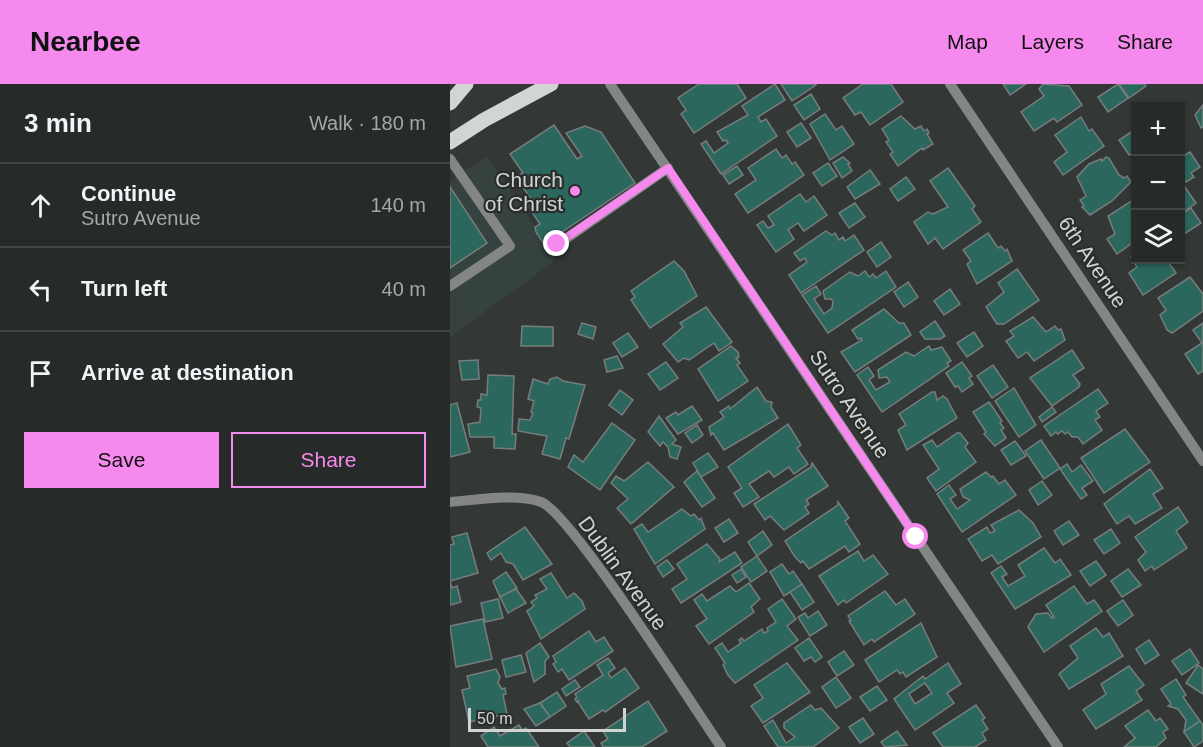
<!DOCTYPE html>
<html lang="en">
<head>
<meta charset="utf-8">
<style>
  body { margin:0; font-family:Arial,sans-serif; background:#323635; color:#f1f3f6 }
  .controls { position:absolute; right:18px; top:18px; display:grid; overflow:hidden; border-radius:0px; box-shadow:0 2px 4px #0004 }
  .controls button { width:54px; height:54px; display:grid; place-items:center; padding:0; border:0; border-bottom:2px solid #424646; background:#262a29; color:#f1f3f6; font:30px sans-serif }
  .scale { position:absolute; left:18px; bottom:15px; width:158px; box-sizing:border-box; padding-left:6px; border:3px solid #d1d4d3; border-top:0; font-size:16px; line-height:21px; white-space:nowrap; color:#d1d4d3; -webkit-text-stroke:4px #292e2c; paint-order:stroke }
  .stop { position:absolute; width:18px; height:18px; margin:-14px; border:4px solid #f589ee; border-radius:50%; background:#fff }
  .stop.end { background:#f589ee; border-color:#fff; box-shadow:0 2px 6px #0008 }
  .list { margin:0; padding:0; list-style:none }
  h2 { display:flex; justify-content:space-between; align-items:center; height:78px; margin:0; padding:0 24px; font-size:26px }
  h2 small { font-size:20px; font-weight:400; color:#a4a7a8 }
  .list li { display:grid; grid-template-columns:39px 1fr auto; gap:18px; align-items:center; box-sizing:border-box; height:84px; padding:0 24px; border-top:2px solid #424646 }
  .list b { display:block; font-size:22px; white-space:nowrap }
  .list p { margin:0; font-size:20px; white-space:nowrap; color:#a4a7a8 }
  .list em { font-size:20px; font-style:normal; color:#a4a7a8 }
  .actions { display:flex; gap:12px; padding:18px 24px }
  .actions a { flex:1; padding:14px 0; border:2px solid #f589ee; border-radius:0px; text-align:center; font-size:21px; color:#f589ee }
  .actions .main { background:#f589ee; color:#111 }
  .icon { flex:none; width:33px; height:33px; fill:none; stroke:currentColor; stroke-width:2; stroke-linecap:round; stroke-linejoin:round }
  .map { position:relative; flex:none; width:753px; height:663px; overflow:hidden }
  header { display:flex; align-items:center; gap:36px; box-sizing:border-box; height:84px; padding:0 30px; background:#f589ee; color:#111 }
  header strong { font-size:28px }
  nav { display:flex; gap:33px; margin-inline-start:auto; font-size:21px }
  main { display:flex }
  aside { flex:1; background:#262a29 }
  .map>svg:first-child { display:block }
</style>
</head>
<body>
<header>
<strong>Nearbee</strong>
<nav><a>Map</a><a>Layers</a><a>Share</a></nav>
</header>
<main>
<aside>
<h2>3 min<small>Walk · 180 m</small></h2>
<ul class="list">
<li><svg class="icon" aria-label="ahead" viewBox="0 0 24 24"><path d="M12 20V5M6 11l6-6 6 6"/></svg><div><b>Continue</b><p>Sutro Avenue</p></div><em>140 m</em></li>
<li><svg class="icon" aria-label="left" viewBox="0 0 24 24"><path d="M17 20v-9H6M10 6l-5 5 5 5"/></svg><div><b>Turn left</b></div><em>40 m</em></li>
<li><svg class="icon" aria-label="arrive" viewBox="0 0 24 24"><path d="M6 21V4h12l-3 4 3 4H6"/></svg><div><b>Arrive at destination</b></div></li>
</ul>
<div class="actions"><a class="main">Save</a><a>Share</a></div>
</aside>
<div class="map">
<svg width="753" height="663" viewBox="0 0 753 663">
  <rect width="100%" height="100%" fill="#333837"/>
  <path fill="#36423f" d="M 37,72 L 107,175 L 0,253 L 0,97 Z"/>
  <g fill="#2b675c" stroke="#777d7c" stroke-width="1.5" fill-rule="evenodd">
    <path d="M 249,0 L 287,0 L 296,14 L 244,49 L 231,30 L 236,26 L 228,14 Z"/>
    <path d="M 325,0 L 335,16 L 308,33 L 311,38 L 316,35 L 327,52 L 271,90 L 251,60 L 256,57 L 264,69 L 278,59 L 276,56 L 273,57 L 267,48 L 298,31 L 292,22 Z"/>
    <path d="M 331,0 L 365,0 L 366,1 L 342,17 Z"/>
    <path d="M 413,0 L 441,0 L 453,18 L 420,41 L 411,28 L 405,31 L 393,14 Z"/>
    <path d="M 553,0 L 576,0 L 560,11 Z"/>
    <path d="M 593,0 L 619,2 L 632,21 L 607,38 L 604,34 L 584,47 L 571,28 L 594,12 L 589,5 Z"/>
    <path d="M 668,0 L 678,14 L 658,28 L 648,13 Z"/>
    <path d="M 669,0 L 695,0 L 696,2 L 679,14 Z"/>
    <path d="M 361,10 L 370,25 L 354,36 L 344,21 Z"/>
    <path d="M 753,21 L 753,43 L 751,44 L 745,31 Z"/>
    <path d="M 375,30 L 386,46 L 392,42 L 404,60 L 380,76 L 360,40 Z"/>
    <path d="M 451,32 L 465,45 L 471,42 L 474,47 L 477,45 L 479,49 L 477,50 L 483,60 L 473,66 L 472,64 L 448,82 L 440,70 L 443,68 L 436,58 L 439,56 L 432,45 Z"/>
    <path d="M 631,33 L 639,47 L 642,45 L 654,62 L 613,91 L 604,78 L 617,68 L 605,51 Z"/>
    <path d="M 351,39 L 361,54 L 347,63 L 337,48 Z"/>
    <path d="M 104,41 L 127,75 L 132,72 L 116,49 L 135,42 L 151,48 L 185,99 L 94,160 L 86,148 L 85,143 L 90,140 L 76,119 L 81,115 L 66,93 L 73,89 L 60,70 Z"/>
    <path d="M 686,45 L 686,74 L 682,69 L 679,71 L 669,56 Z"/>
    <path d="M 326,65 L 332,74 L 336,71 L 342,80 L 345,78 L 354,91 L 298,129 L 285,110 L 306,96 L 298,84 Z"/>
    <path d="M 740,68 L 750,83 L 741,89 L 744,93 L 736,98 L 730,90 L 730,74 Z"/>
    <path d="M 393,73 L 400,79 L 398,80 L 402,87 L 392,94 L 383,79 Z"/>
    <path d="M 656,73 L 659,74 L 669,91 L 674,94 L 677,92 L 681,98 L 662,117 L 640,131 L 632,123 L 634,122 L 630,116 L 636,112 L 627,93 L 639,80 L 651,75 L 652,77 Z"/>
    <path d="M 378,79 L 387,92 L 372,102 L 363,89 Z"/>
    <path d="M 287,82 L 293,91 L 279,100 L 273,91 Z"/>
    <path d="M 498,84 L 525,122 L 522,125 L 531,138 L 493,165 L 485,154 L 478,160 L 464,138 L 478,128 L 483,130 L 498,123 L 480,97 Z"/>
    <path d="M 420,86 L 430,100 L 405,115 L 397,103 Z"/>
    <path d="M 456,93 L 465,105 L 448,117 L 440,105 Z"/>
    <path d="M 730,96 L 746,119 L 735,127 L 730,121 Z"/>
    <path d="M 0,103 L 37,159 L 0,184 Z"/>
    <path d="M 350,110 L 356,118 L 364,112 L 377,131 L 354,147 L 348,139 L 338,146 L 344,155 L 326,168 L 307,141 L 313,137 L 318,144 L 324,141 L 318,132 Z"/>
    <path d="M 686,114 L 686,156 L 667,170 L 657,155 L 665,150 L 658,132 Z"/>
    <path d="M 405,119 L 415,133 L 399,144 L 389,129 Z"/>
    <path d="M 741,124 L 751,139 L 734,150 L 730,145 L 730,131 Z"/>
    <path d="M 376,147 L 382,151 L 385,149 L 389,156 L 393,153 L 395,157 L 404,151 L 414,166 L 351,209 L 339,191 L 357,178 L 355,174 L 350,177 L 344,169 Z"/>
    <path d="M 538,149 L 548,164 L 551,162 L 555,167 L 557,165 L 562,177 L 527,200 L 517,180 L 521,177 L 513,166 Z"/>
    <path d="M 431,158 L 441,173 L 427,183 L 417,168 Z"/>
    <path d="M 686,170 L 686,176 L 717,176 L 726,189 L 693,211 L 679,189 L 687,183 L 681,173 Z"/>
    <path d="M 224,177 L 234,187 L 247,212 L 200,244 L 181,216 L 185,213 L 181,207 Z"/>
    <path d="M 567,185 L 589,216 L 554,240 L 547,240 L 536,223 L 554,208 L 548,199 Z"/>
    <path d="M 415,187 L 419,193 L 423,190 L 426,194 L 436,187 L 446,203 L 378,249 L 352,211 L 366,202 L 371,210 L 364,215 L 374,230 L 382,224 L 383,217 L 381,215 L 375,215 L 373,207 L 400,188 L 408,192 Z"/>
    <path d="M 740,193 L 753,210 L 753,227 L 722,249 L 717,246 L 710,231 L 716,226 L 708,214 Z"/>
    <path d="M 458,198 L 468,213 L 454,223 L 444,208 Z"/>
    <path d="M 500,205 L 510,220 L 494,231 L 484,217 Z"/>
    <path d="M 256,223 L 282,258 L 269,267 L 264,259 L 239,276 L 234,274 L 228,278 L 213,260 L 233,243 L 230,239 Z"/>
    <path d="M 434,225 L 449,239 L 454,239 L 461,251 L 405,288 L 391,268 L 412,256 L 411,254 L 408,255 L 402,246 Z"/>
    <path d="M 583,233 L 596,248 L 605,242 L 608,246 L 611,245 L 615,256 L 584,277 L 577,268 L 568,274 L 556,257 L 564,252 L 560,247 Z"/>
    <path d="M 485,237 L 495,252 L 490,255 L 475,255 L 470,248 Z"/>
    <path d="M 132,239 L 146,243 L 143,255 L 128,250 Z"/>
    <path d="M 753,239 L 753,287 L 748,290 L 735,270 L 752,259 L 743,246 Z"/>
    <path d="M 72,242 L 103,243 L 103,262 L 71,262 Z"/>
    <path d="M 524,248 L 533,262 L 517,273 L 507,259 Z"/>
    <path d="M 178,249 L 188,263 L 172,273 L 163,259 Z"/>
    <path d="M 281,262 L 288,268 L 289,273 L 286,274 L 290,279 L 287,281 L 298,297 L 268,317 L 248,285 Z"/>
    <path d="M 479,262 L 481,266 L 492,263 L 501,277 L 497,279 L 499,282 L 432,328 L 407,291 L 418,283 L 424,292 L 419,296 L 426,306 L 440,298 L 437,293 L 429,294 L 428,286 L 456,268 L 464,272 Z"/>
    <path d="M 622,266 L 634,284 L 623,291 L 630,300 L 629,303 L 602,322 L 580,294 Z"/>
    <path d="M 167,272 L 173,284 L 157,288 L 154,276 Z"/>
    <path d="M 28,276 L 29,295 L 12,296 L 9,277 Z"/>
    <path d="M 216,278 L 228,294 L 210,306 L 198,290 Z"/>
    <path d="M 512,278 L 522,292 L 519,294 L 523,300 L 512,308 L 508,302 L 505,303 L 496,289 Z"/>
    <path d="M 543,281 L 558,303 L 542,314 L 527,292 Z"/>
    <path d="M 38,291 L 64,292 L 62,350 L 66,350 L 65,365 L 44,364 L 44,353 L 20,353 L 18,340 L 30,338 L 31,324 L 27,323 L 28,316 L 31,316 L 31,310 L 37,311 Z"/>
    <path d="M 107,293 L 113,297 L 135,301 L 119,355 L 116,354 L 110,375 L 92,370 L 97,352 L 68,347 L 69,335 L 80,336 L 83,329 L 81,328 L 84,317 L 78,315 L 83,295 L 98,300 L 100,295 Z"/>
    <path d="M 307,303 L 316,317 L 322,318 L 321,323 L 328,334 L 274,366 L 263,349 L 261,351 L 259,343 L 274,333 L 270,328 L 279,322 L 280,325 Z"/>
    <path d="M 564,304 L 586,341 L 569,353 L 545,317 Z"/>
    <path d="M 648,305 L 658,319 L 646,327 L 650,333 L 645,336 L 652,346 L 633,360 L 628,353 L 622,353 L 618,348 L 615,350 L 612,347 L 608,350 L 606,348 L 601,352 L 594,342 Z"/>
    <path d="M 170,306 L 183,316 L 172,331 L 159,321 Z"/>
    <path d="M 482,308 L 485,308 L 487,316 L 493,312 L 497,315 L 507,334 L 457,366 L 448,346 L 456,341 L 449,330 Z"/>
    <path d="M 539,318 L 552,337 L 550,339 L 554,344 L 551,346 L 556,354 L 545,362 L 534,350 L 536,348 L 523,328 Z"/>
    <path d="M 7,319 L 20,368 L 0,373 L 0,321 Z"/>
    <path d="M 242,322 L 252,336 L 228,350 L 216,334 L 226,328 L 228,331 Z"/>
    <path d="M 602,323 L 606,328 L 592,338 L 589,333 Z"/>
    <path d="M 209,332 L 226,356 L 222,360 L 231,363 L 227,375 L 220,373 L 218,363 L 213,358 L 210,362 L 198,348 Z"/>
    <path d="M 162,339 L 185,356 L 150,406 L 118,383 L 124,371 L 133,378 Z"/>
    <path d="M 338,340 L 351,361 L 347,364 L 358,380 L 344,390 L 339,383 L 324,393 L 319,387 L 299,400 L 309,413 L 293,423 L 284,409 L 292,404 L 278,383 Z"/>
    <path d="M 247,341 L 253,351 L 242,359 L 235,349 Z"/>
    <path d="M 675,345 L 700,378 L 654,409 L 631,374 Z"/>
    <path d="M 507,349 L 510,349 L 518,359 L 515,363 L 526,378 L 486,407 L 477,394 L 489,385 L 473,361 L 482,356 L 487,363 Z"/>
    <path d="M 591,356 L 610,384 L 594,395 L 575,367 Z"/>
    <path d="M 565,357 L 576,372 L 561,381 L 551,366 Z"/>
    <path d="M 258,369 L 268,383 L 251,393 L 243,379 Z"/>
    <path d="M 198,378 L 224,403 L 181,440 L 167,424 L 178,415 L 161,399 L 166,392 L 174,397 Z"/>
    <path d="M 362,379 L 378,402 L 356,416 L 359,420 L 355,423 L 359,429 L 334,446 L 320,432 L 315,436 L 304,420 L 361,383 Z"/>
    <path d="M 617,380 L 622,388 L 631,381 L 643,397 L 632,404 L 637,411 L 631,415 L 610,385 Z"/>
    <path d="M 700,385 L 713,404 L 703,410 L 712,424 L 685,440 L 679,432 L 667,440 L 654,420 Z"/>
    <path d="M 247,387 L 265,414 L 252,423 L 234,398 Z"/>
    <path d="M 536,388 L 541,393 L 543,392 L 549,400 L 555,396 L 566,411 L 512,448 L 487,410 L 499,401 L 506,411 L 500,415 L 507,425 L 520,416 L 513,413 L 510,405 Z"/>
    <path d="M 592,397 L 602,411 L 588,421 L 579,406 Z"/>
    <path d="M 388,418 L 399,434 L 395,437 L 410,460 L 399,468 L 395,462 L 359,485 L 353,477 L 351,479 L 345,473 L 335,457 L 388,421 Z"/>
    <path d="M 728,423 L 738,438 L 726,447 L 737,464 L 704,486 L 702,482 L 695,487 L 688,476 L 696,468 L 685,453 Z"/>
    <path d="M 232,425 L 241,432 L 244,430 L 249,436 L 251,434 L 255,445 L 205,480 L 184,445 L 192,440 L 198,448 Z"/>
    <path d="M 569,426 L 583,439 L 591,453 L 548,480 L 542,471 L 532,477 L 518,455 L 537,443 L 540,449 L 545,447 L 541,441 Z"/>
    <path d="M 279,435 L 288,449 L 274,458 L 265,444 Z"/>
    <path d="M 619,437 L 629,451 L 613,461 L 604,447 Z"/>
    <path d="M 75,443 L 102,480 L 73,496 L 63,480 L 56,478 L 51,469 L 41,476 L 37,469 Z"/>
    <path d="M 661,445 L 670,459 L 654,470 L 644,456 Z"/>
    <path d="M 313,447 L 322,461 L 307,472 L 298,458 Z"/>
    <path d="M 17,449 L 28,489 L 0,497 L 2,504 L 7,502 L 11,518 L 0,521 L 0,461 L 4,460 L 2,453 Z"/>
    <path d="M 257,460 L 270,475 L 269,478 L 285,468 L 292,479 L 231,519 L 222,505 L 237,495 L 227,480 Z"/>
    <path d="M 594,464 L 605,479 L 610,475 L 621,491 L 565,525 L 541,489 L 551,482 L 557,490 L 552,493 L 558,502 L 575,492 L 568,481 Z"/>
    <path d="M 408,467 L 414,477 L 423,471 L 438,490 L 396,519 L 394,516 L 388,521 L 369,492 Z"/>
    <path d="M 307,472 L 317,487 L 301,498 L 291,483 Z"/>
    <path d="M 217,476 L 224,485 L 213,493 L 207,483 Z"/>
    <path d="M 646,477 L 656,491 L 640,502 L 630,487 Z"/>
    <path d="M 332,480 L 339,490 L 343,487 L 352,500 L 334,512 L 320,488 Z"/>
    <path d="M 291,485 L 296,493 L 287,499 L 282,491 Z"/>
    <path d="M 678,485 L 691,501 L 672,513 L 661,497 Z"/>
    <path d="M 56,488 L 67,504 L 50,513 L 43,497 Z"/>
    <path d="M 101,489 L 117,514 L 124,509 L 132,517 L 135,525 L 91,555 L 77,527 L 84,522 L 81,518 L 87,514 L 85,511 L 97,505 L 90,495 Z"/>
    <path d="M 299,499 L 310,515 L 301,523 L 304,528 L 259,560 L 246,542 L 257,535 L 244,516 L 252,510 L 257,517 L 280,502 L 286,508 Z"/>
    <path d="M 352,500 L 364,518 L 352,526 L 340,508 L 334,512 Z"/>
    <path d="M 624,502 L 637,520 L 644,516 L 652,527 L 594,568 L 578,543 L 581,538 L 586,530 L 598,529 L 602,534 L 604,533 L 596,521 Z"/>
    <path d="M 66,505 L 76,519 L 58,529 L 50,513 Z"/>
    <path d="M 435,507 L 446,521 L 455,515 L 465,530 L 424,558 L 422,555 L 414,561 L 399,537 L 401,536 L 398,532 Z"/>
    <path d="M 48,515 L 53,534 L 35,538 L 31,519 Z"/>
    <path d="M 332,515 L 346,535 L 337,542 L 348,556 L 285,599 L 278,591 L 273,581 L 275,579 L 265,564 L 272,559 L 278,568 L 291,559 L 289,556 L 292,554 L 294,557 L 312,545 L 314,549 L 318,547 L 317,544 L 326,538 L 318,525 Z"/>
    <path d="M 673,516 L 683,531 L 668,542 L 657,527 Z"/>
    <path d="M 368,527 L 377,541 L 360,552 L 348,533 L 355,529 L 358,534 Z"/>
    <path d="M 33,535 L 42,575 L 6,583 L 0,542 Z"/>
    <path d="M 471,539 L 487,573 L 456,593 L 453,588 L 450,590 L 447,586 L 429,598 L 415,576 Z"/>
    <path d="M 646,544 L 653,553 L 659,549 L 673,572 L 619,605 L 609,590 L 628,574 L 620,562 Z"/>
    <path d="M 139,547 L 146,558 L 154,553 L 163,567 L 119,596 L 112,585 L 108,588 L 103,580 L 106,578 L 103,572 Z"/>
    <path d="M 359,554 L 372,573 L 365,578 L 361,573 L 354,577 L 345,564 Z"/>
    <path d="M 699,556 L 709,571 L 695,580 L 686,565 Z"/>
    <path d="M 90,559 L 99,573 L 95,577 L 95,590 L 84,598 L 76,569 Z"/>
    <path d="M 740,565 L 749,579 L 732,591 L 722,577 Z"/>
    <path d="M 394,567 L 404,581 L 387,592 L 378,578 Z"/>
    <path d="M 71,571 L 76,588 L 56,593 L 52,576 Z"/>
    <path d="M 158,574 L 165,584 L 158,589 L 161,594 L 175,584 L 189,604 L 155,628 L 153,626 L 139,635 L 128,618 L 129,616 L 127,618 L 125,615 L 127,613 L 125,610 L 153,591 L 147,581 Z"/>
    <path d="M 337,579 L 360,608 L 313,639 L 301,622 L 313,614 L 304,601 Z"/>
    <path d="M 498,579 L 511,600 L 497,609 L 504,619 L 465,646 L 444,615 L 473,592 L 475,595 ZM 475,599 L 482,609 L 465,620 L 459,610 Z"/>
    <path d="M 748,581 L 753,585 L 753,610 L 736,599 Z"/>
    <path d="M 679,582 L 694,601 L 686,607 L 692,616 L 646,645 L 633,626 L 656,610 L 651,600 Z"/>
    <path d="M 46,585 L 50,593 L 48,599 L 52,605 L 55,604 L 56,610 L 53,611 L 57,630 L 19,638 L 12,606 L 20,604 L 17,592 Z"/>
    <path d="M 386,593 L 401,614 L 386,624 L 372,603 Z"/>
    <path d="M 726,595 L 736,611 L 733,613 L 750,637 L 734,648 L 736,636 L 728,625 L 718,622 L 721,620 L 711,605 Z"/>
    <path d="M 125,596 L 130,603 L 116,612 L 112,605 Z"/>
    <path d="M 427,602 L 437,616 L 420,627 L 410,613 Z"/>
    <path d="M 107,608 L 116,622 L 100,633 L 90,619 Z"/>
    <path d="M 198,617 L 217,647 L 192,663 L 153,663 L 151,659 L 158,655 L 153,647 Z"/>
    <path d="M 90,619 L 100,633 L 86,642 L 74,625 Z"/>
    <path d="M 361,621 L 365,626 L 371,624 L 389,644 L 363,663 L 328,663 L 314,642 L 323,636 L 336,659 L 345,653 L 334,644 L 334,639 Z"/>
    <path d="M 526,621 L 535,634 L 532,636 L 538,645 L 532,649 L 536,656 L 525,663 L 493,663 L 483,649 Z"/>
    <path d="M 698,626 L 706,637 L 710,634 L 718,645 L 713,648 L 716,654 L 706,663 L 674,663 L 685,654 L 675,642 Z"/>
    <path d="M 413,634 L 424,650 L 410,659 L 399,643 Z"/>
    <path d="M 750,637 L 753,641 L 753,657 L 744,663 L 734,648 Z"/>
    <path d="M 69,641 L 72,646 L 76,644 L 89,663 L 38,663 L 31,652 L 44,643 L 50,652 Z"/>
    <path d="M 134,647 L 145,663 L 120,663 L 117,659 Z"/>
    <path d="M 447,647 L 457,661 L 435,663 L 431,658 Z"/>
  </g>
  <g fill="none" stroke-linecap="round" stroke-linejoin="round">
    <g stroke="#848686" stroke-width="10">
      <path d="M 160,0 L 608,663"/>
      <path d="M 500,0 L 753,377"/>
      <path d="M 0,75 L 60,162 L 0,202"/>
      <path d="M 107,161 L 218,84"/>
      <path d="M 0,418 C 26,416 66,409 91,418 C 120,428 245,625 271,663"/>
    </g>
    <g stroke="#d1d6d5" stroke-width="15">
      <path d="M 0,19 L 16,0"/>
      <path d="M 0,58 L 34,36 L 101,0"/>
    </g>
  </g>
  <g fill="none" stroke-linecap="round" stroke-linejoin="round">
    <path stroke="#f589ee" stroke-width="8" d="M 107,160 L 218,84 L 466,453"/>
  </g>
  <circle fill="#f589ee" stroke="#292e2c" stroke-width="2" cx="125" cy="107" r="6"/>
  <g text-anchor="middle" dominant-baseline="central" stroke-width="4.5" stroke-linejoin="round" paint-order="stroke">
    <g font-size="21" fill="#d1d4d3" stroke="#292e2c" text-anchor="end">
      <text x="113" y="95">Church<tspan x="113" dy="24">of Christ</tspan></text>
    </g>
    <g font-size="21" fill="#d1d4d3" stroke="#292e2c">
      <text transform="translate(643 178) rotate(56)">6th Avenue</text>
      <text transform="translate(400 320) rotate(56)">Sutro Avenue</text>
      <text transform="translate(173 489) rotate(54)">Dublin Avenue</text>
    </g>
  </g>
</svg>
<div class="controls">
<button>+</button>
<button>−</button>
<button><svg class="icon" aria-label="layers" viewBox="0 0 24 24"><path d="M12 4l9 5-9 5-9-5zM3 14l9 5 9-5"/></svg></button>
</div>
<div class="scale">50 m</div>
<div class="stop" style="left:466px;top:453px"></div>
<div class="stop end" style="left:107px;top:160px"></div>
</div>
</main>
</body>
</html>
